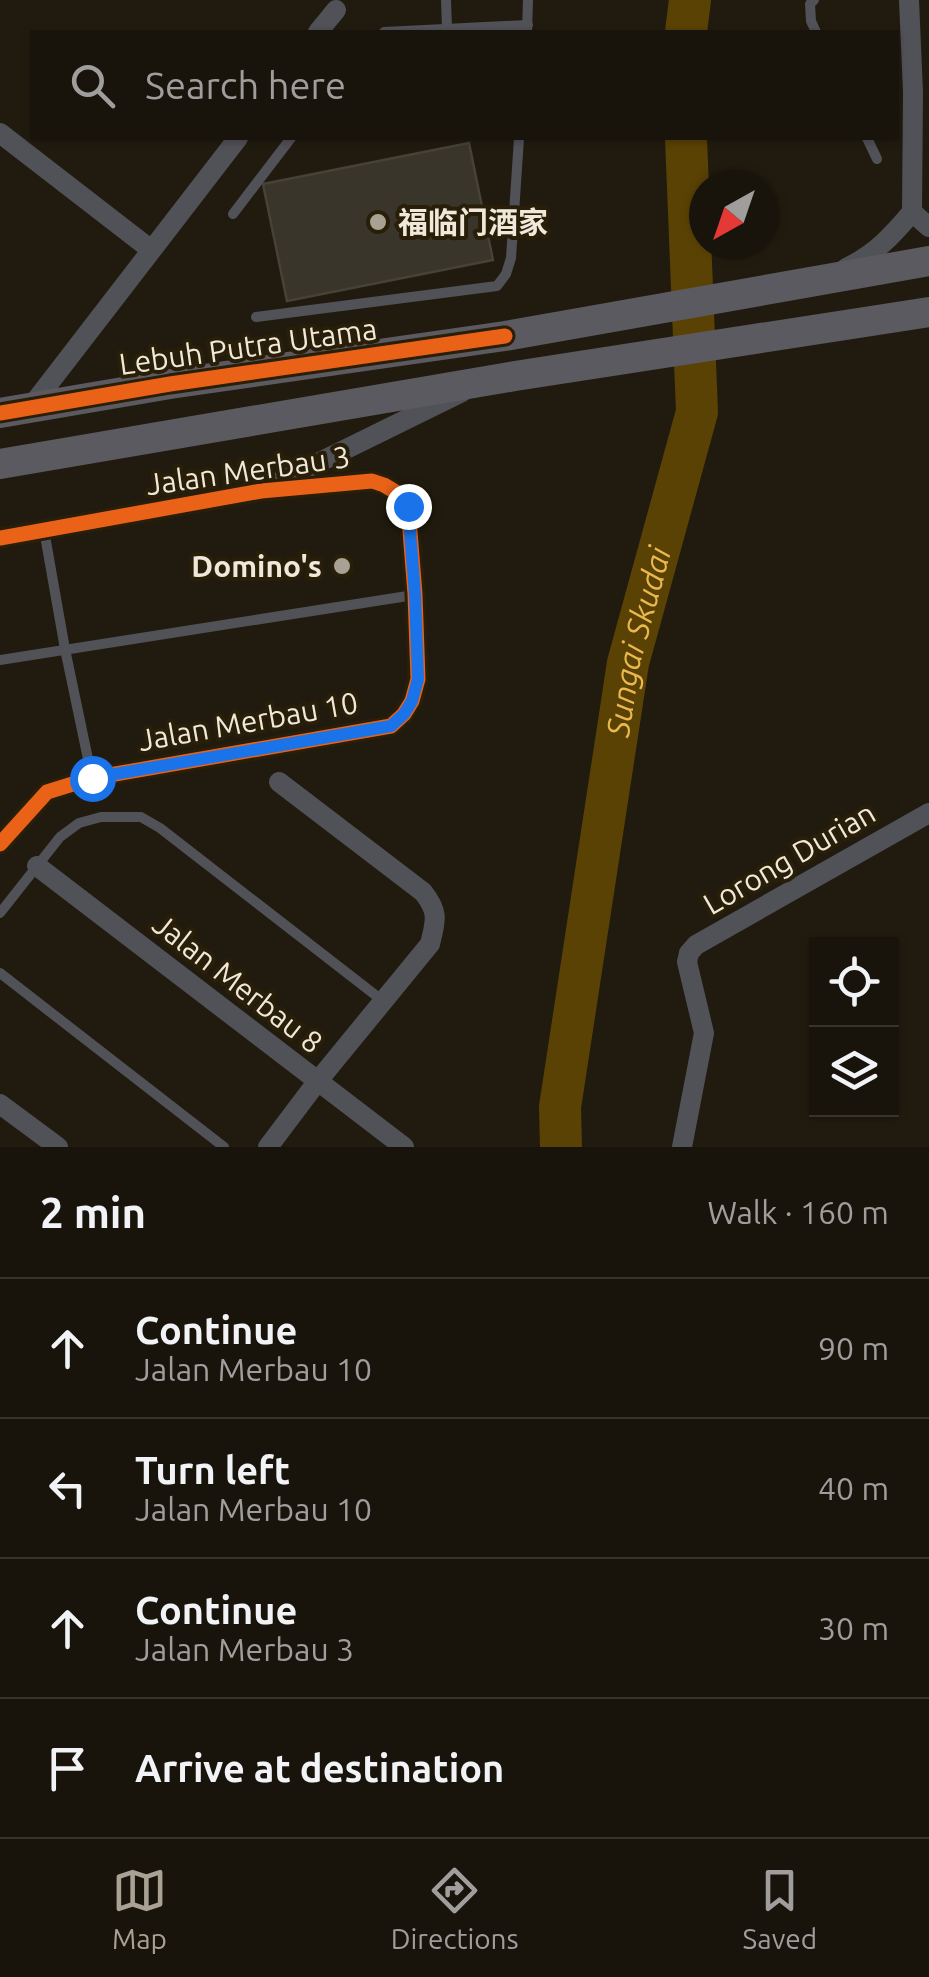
<!DOCTYPE html>
<html lang="en">
<head>
<meta charset="utf-8">
<style>
  body { margin:0; font-family:Ubuntu,"Noto Sans SC",sans-serif; background:#221d14; color:#f1f3f6 }
  .controls { position:absolute; right:30px; bottom:30px; display:grid; overflow:hidden; border-radius:0px; box-shadow:0 2px 8px #0004 }
  .controls button { width:90px; height:90px; display:grid; place-items:center; padding:0; border:0; border-bottom:2px solid #37332c; background:#19140b; color:#f1f3f6; font:50px sans-serif }
  .compass { position:absolute; left:689px; top:170px; width:90px; height:90px; border-radius:50%; background:#19140b; box-shadow:0 2px 8px #0004; rotate:220deg }
  .stop { position:absolute; width:30px; height:30px; margin:-22px; border:8px solid #1a73e8; border-radius:50%; background:#fff }
  .stop.end { background:#1a73e8; border-color:#fff; box-shadow:0 2px 10px #0008 }
  .list { margin:0; padding:0; list-style:none }
  h2 { display:flex; justify-content:space-between; align-items:center; height:130px; margin:0; padding:0 40px; font-size:42px }
  h2 small { font-size:32px; font-weight:400; color:#9f9e9d }
  .list li { display:grid; grid-template-columns:65px 1fr auto; gap:30px; align-items:center; box-sizing:border-box; height:140px; padding:0 40px; border-top:2px solid #37332c }
  .list b { display:block; font-size:38px; white-space:nowrap }
  .list p { margin:0; font-size:32px; white-space:nowrap; color:#9f9e9d }
  .list em { font-size:32px; font-style:normal; color:#9f9e9d }
  .icon { flex:none; width:55px; height:55px; fill:none; stroke:currentColor; stroke-width:2; stroke-linecap:round; stroke-linejoin:round }
  .map { position:relative; flex:none; width:929px; height:1147px; overflow:hidden }
  .search { position:absolute; background:#19140b; box-shadow:0 2px 8px #0004; left:30px; right:30px; top:30px; height:110px; display:flex; align-items:center; gap:25px; box-sizing:border-box; padding:0 35px; border-radius:0px; color:#9f9e9d; font-size:38px }
  .sheet { height:690px; background:#19140b }
  nav { display:flex; justify-content:space-around; align-items:center; box-sizing:border-box; height:140px; border-top:2px solid #37332c; background:#19140b; font-size:28px; color:#9f9e9d }
  nav a { display:grid; justify-items:center; gap:5px }
  nav .on { color:#a8a194 }
  .map>svg:first-child { display:block }
</style>
</head>
<body>
<div class="map">
<svg width="929" height="1147" viewBox="0 0 929 1147">
  <rect width="100%" height="100%" fill="#211b0f"/>
  <g fill="none" stroke-linecap="round" stroke-linejoin="round">
    <g stroke="#5a4204" stroke-width="42">
      <path d="M 686,32 L 690,0"/>
      <path id="s1" d="M 561,1147 L 560,1107 L 628,663 L 697,412 L 686,138"/>
    </g>
  </g>
  <path fill="#3a352b" stroke="#474237" stroke-width="2.5" d="M 469,143 L 493,260 L 287,301 L 263,184 Z"/>
  <g fill="none" stroke-linecap="round" stroke-linejoin="round">
    <g stroke="#515158" stroke-width="10">
      <path d="M 446,0 L 447,28"/>
      <path d="M 814,0 L 810,4 L 811,21 L 816,32"/>
      <path d="M 384,32 L 528,25"/>
      <path d="M 527,32 L 528,0"/>
      <path d="M 867,138 L 877,159"/>
      <path d="M 233,214 L 291,138"/>
      <path d="M 256,317 L 497,286 L 506,274 L 511,258 L 519,138"/>
      <path d="M 44,530 L 65,649 L 92,778"/>
      <path d="M 0,660 L 414,595"/>
      <path d="M 0,913 L 60,837 L 79,823 L 101,817 L 141,817 L 160,828 L 383,1001"/>
      <path d="M 0,973 L 224,1147"/>
    </g>
    <g stroke="#515158" stroke-width="20">
      <path d="M 909,0 L 913,92 L 912,212"/>
      <path d="M 318,32 L 336,10"/>
      <path d="M 0,133 L 150,249"/>
      <path d="M 912,212 L 929,227"/>
      <path d="M 846,268 C 874,255 892,236 912,212"/>
      <path d="M 30,408 L 238,138"/>
      <path d="M 273,485 L 462,392"/>
      <path d="M 0,538 L 261,491 L 372,481 L 384,485 L 399,494 L 408,506 L 415,594 L 418,679 L 412,701 L 404,714 L 391,726 L 92,778 L 47,792 L 0,844"/>
      <path d="M 37,866 L 404,1147"/>
      <path d="M 0,1104 L 58,1147"/>
      <path d="M 268,1147 L 317,1082 L 430,944 C 436,920 439,912 423,892 L 279,782"/>
      <path d="M 682,1147 L 704,1033 L 687,962 L 689,953 L 696,945 L 929,813"/>
    </g>
    <g stroke="#5c5a61" stroke-width="30">
      <path d="M 0,413 L 170,384 L 505,336 L 929,261"/>
      <path d="M 0,464 L 515,376 L 929,312"/>
    </g>
    <g stroke="#291e07" stroke-width="21">
      <g id="cycleway">
        <path d="M 0,413 L 170,384 L 505,336"/>
        <path d="M 0,538 L 261,491 L 372,481 L 384,485 L 399,494 L 408,506 L 415,594 L 418,679 L 412,701 L 404,714 L 391,726 L 92,778 L 47,792 L 0,844"/>
      </g>
    </g>
    <use href="#cycleway" stroke="#ea6118" stroke-width="15"/>
  </g>
  <g fill="none" stroke-linecap="round" stroke-linejoin="round">
    <path stroke="#1a73e8" stroke-width="12" d="M 92,778 L 391,726 L 404,714 L 412,701 L 418,679 L 415,594 L 408,506"/>
  </g>
  <g fill="#a8a194" stroke="#291e07" stroke-width="4">
    <circle cx="378" cy="222" r="10"/>
    <circle cx="342" cy="566" r="10"/>
  </g>
  <g text-anchor="middle" dominant-baseline="central" stroke-width="8" stroke-linejoin="round" paint-order="stroke">
    <g font-size="30" font-weight="bold" fill="#f0e9db" stroke="#291e07" text-anchor="start">
      <text x="398" y="222">福临门酒家</text>
      <text x="322" y="566" text-anchor="end">Domino's</text>
    </g>
    <g font-size="30" fill="#f0e9db" stroke="#291e07">
      <text transform="translate(248 346) rotate(-8)">Lebuh Putra Utama</text>
      <text transform="translate(248 470) rotate(-8)">Jalan Merbau 3</text>
      <text transform="translate(248 721) rotate(-10)">Jalan Merbau 10</text>
      <text transform="translate(789 858) rotate(-30)">Lorong Durian</text>
      <text transform="translate(238 983) rotate(38)">Jalan Merbau 8</text>
    </g>
    <g font-size="32" font-style="italic" fill="#eab84f" stroke="#291e07">
      <text stroke="none"><textPath href="#s1" startOffset="512">Sungai Skudai</textPath></text>
    </g>
  </g>
</svg>
<div class="controls">
<button><svg class="icon" aria-label="locate" viewBox="0 0 24 24"><circle cx="12" cy="12" r="6"/><path d="M12 2v4M12 18v4M2 12h4M18 12h4"/></svg></button>
<button><svg class="icon" aria-label="layers" viewBox="0 0 24 24"><path d="M12 4l9 5-9 5-9-5zM3 14l9 5 9-5"/></svg></button>
</div>
<svg class="compass" viewBox="-18 -18 36 36"><path d="M0-13l5 13h-10z" fill="#e53935"/><path d="M0 13l5-13h-10z" fill="#9f9e9d"/></svg>
<div class="stop" style="left:92px;top:778px"></div>
<div class="stop end" style="left:408px;top:506px"></div>
<div class="search"><svg class="icon" aria-label="search" viewBox="0 0 24 24"><circle cx="10" cy="10" r="6"/><path d="M15 15l6 6"/></svg>Search here</div>
</div>
<section class="sheet">
<h2>2 min<small>Walk · 160 m</small></h2>
<ul class="list">
<li><svg class="icon" aria-label="ahead" viewBox="0 0 24 24"><path d="M12 20V5M6 11l6-6 6 6"/></svg><div><b>Continue</b><p>Jalan Merbau 10</p></div><em>90 m</em></li>
<li><svg class="icon" aria-label="left" viewBox="0 0 24 24"><path d="M17 20v-9H6M10 6l-5 5 5 5"/></svg><div><b>Turn left</b><p>Jalan Merbau 10</p></div><em>40 m</em></li>
<li><svg class="icon" aria-label="ahead" viewBox="0 0 24 24"><path d="M12 20V5M6 11l6-6 6 6"/></svg><div><b>Continue</b><p>Jalan Merbau 3</p></div><em>30 m</em></li>
<li><svg class="icon" aria-label="arrive" viewBox="0 0 24 24"><path d="M6 21V4h12l-3 4 3 4H6"/></svg><div><b>Arrive at destination</b></div></li>
</ul>
</section>
<nav>
<a class="on"><svg class="icon" aria-label="map" viewBox="0 0 24 24"><path d="M3 6l6-2 6 2 6-2v14l-6 2-6-2-6 2zM9 4v14M15 6v14"/></svg>Map</a>
<a><svg class="icon" aria-label="directions" viewBox="0 0 24 24"><path d="M12 3l9 9-9 9-9-9zM9 14v-3h6M13 9l2 2-2 2"/></svg>Directions</a>
<a><svg class="icon" aria-label="saved" viewBox="0 0 24 24"><path d="M7 4h10v16l-5-4-5 4z"/></svg>Saved</a>
</nav>
</body>
</html>
